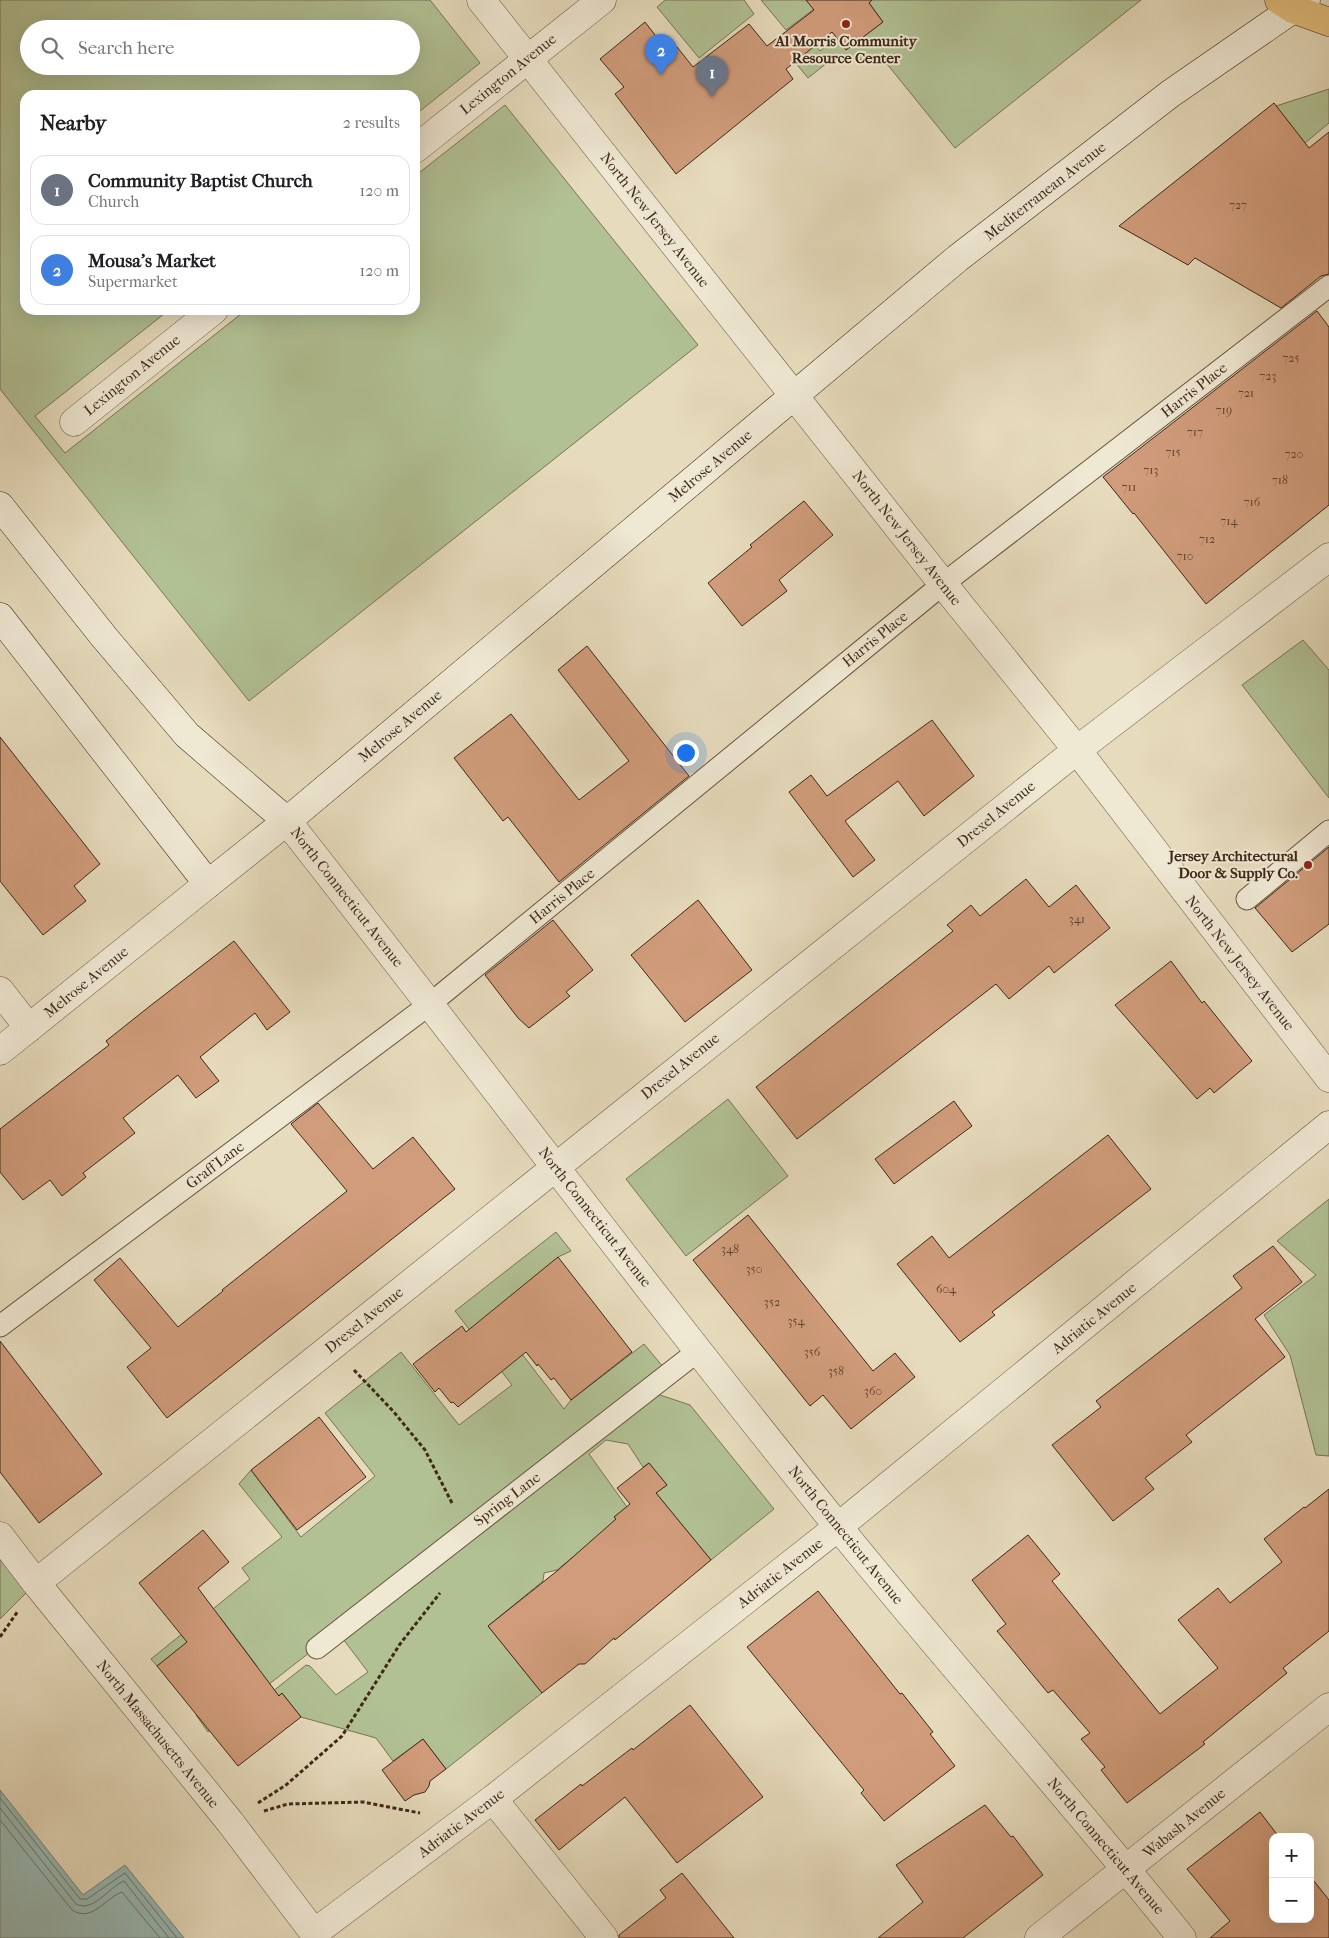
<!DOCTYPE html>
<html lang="en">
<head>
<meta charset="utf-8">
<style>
  body { margin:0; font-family:"IM FELL French Canon",serif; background:#f2f2f2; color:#202124 }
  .controls { position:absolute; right:15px; bottom:15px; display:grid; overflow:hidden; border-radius:10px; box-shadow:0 5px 20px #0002 }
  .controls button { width:45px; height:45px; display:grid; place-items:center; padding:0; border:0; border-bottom:1px solid #e0e0e0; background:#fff; color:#202124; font:25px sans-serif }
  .you { position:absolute; left:685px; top:752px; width:18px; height:18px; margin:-12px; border:4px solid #fff; border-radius:50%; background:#1a73e8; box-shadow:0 0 0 8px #1a73e833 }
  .badge { display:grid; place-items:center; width:32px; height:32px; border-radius:50%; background:#d93025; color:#fff; font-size:16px; font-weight:700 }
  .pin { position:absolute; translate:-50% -41px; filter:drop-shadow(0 1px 2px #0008) }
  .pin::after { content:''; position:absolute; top:26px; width:18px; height:15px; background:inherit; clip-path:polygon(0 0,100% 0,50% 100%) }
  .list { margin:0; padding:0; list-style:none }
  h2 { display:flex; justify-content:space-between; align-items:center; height:65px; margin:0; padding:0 20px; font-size:21px }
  h2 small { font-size:16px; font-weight:400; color:#757577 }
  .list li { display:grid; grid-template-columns:32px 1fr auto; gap:15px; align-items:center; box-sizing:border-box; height:70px; margin:0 10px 10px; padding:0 10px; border:1px solid #e0e0e0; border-radius:15px }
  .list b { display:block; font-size:19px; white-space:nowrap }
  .list p { margin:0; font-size:16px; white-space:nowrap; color:#757577 }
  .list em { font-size:16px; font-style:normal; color:#757577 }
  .icon { flex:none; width:28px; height:28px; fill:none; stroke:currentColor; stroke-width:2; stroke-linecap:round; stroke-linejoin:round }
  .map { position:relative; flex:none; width:1329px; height:1938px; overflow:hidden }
  .search { position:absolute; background:#fff; box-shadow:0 5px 20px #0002; left:20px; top:20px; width:400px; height:55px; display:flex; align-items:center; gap:12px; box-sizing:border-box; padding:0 18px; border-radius:28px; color:#757577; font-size:19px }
  .panel { position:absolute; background:#fff; box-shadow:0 5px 20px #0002; left:20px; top:90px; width:400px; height:225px; border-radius:15px }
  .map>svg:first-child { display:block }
</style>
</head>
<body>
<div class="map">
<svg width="1329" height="1938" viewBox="0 0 1329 1938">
  <rect width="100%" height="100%" fill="#e6dbbc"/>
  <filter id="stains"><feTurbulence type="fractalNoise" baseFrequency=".004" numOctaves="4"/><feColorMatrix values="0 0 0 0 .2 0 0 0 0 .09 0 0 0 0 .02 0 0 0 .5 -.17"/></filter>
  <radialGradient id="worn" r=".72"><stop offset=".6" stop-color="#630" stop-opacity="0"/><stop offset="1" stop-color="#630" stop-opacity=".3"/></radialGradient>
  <g fill="#b1c194" stroke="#787456" fill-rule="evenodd">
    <path d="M 0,0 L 430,0 L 480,63 L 415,115 L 415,95 L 25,95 L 25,310 L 169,310 L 35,416 L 65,453 L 246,310 L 415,310 L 415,176 L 505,105 L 698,345 L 249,701 L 0,389 ZM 29,29 L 411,29 L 411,66 L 29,66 Z"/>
    <path d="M 665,0 L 744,0 L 754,14 L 699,58 L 657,7 Z"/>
    <path d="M 761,0 L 807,0 L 814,9 L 786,30 Z"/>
    <path d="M 867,0 L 1141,0 L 955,148 L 887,64 L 837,55 L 808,78 L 789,55 L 809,38 L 820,51 L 837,38 L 847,49 L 883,22 Z"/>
    <path d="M 1329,89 L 1329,123 L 1305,143 L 1276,106 Z"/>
    <path d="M 1303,640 L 1329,670 L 1329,798 L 1242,685 Z"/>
    <path d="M 728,1099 L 788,1176 L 686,1256 L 626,1179 Z"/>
    <path d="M 1329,1199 L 1329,1456 L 1316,1455 L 1290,1355 L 1264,1315 L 1316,1275 L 1277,1241 Z"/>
    <path d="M 556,1232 L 571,1251 L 558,1257 L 506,1333 L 564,1409 L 571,1400 L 644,1344 L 669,1374 L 648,1391 L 690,1405 L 774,1509 L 711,1560 L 656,1493 L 667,1485 L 649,1463 L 643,1467 L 628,1444 L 606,1440 L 589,1454 L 627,1507 L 614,1517 L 617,1521 L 557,1570 L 544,1573 L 543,1581 L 488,1626 L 542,1693 L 446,1769 L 423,1739 L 393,1761 L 376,1738 L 301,1717 L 282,1693 L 219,1742 L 215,1737 L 306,1665 L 310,1666 L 336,1695 L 368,1672 L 337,1631 L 208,1732 L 196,1715 L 257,1666 L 220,1617 L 157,1666 L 151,1659 L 250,1579 L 242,1568 L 282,1537 L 239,1484 L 251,1470 L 301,1537 L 375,1476 L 325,1413 L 401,1352 L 459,1425 L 512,1385 L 455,1311 Z"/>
    <path d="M 0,1536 L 36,1583 L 0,1619 Z"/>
  </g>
  <path fill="#97bab5" stroke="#738076" d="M 0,1790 L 83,1895 L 125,1865 L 184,1938 L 0,1938 Z"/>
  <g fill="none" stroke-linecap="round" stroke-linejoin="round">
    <g stroke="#6a7166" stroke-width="1">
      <path d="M 0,1798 L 80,1899 L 87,1899 L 125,1873 L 177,1938"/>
      <path d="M 0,1808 L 76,1904 C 93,1913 109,1887 124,1881 L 169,1938"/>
      <path d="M 0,1820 L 72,1910 C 92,1923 105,1898 122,1892 L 160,1938"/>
    </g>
  </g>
  <g fill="#d09c7b" stroke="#3e2817">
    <path d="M 806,0 L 872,0 L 869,3 L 883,22 L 846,50 L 832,32 L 786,69 L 793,79 L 676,174 L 615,94 L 624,87 L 600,59 L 645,22 L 669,53 L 677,47 L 693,67 L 749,24 L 767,46 L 814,10 Z"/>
    <path d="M 1274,103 L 1309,148 L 1329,132 L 1329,274 L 1321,276 L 1281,308 L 1195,258 L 1188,265 L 1119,226 Z"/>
    <path d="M 1317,311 L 1329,327 L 1329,505 L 1206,604 L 1134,513 L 1133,514 L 1103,477 Z"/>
    <path d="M 804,501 L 833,535 L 779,580 L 787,591 L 742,626 L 708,583 L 752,547 L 750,545 Z"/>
    <path d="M 587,646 L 689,776 L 559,882 L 508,817 L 503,821 L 454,758 L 511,714 L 579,800 L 629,761 L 558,670 Z"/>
    <path d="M 932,720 L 974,776 L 924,816 L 898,781 L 845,821 L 875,860 L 853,877 L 789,792 L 811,775 L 827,796 Z"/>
    <path d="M 0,737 L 100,864 L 74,886 L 86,901 L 43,935 L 0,881 Z"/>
    <path d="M 1329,847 L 1329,924 L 1292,952 L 1255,908 Z"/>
    <path d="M 1026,879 L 1049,907 L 1076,885 L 1110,928 L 1054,973 L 1049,966 L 1009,999 L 996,984 L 797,1139 L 756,1087 L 953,931 L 947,925 L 971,905 L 980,916 Z"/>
    <path d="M 698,900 L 752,970 L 685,1022 L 631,955 Z"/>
    <path d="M 553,920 L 593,970 L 566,992 L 570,996 L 529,1028 L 518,1018 L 485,975 Z"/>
    <path d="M 234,941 L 290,1012 L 267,1030 L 255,1013 L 200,1057 L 219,1081 L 196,1098 L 178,1075 L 123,1118 L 135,1133 L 83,1173 L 86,1177 L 62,1196 L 50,1180 L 23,1200 L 0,1172 L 0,1129 L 109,1045 L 106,1041 L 150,1006 Z"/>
    <path d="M 1171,961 L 1202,1003 L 1204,1001 L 1252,1061 L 1214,1093 L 1210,1088 L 1197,1099 L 1115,1005 Z"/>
    <path d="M 954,1101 L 972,1126 L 894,1184 L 875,1159 Z"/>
    <path d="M 318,1103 L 373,1169 L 413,1137 L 455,1189 L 167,1418 L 127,1367 L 151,1348 L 94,1280 L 120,1258 L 178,1327 L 223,1291 L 222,1290 L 347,1191 L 291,1124 Z"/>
    <path d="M 1108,1135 L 1151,1189 L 992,1312 L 995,1315 L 960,1342 L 897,1264 L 932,1236 L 949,1258 Z"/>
    <path d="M 748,1215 L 873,1371 L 895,1353 L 915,1377 L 851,1429 L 823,1395 L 810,1406 L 693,1260 Z"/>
    <path d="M 1273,1246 L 1302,1282 L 1255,1319 L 1285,1357 L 1186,1435 L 1192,1442 L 1145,1478 L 1154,1489 L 1113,1521 L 1052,1445 L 1101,1407 L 1096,1401 L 1242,1288 L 1233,1276 Z"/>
    <path d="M 558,1257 L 632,1352 L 571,1400 L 554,1378 L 551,1380 L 538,1364 L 537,1366 L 526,1352 L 458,1407 L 453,1402 L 451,1403 L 439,1388 L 435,1392 L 413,1364 L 462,1326 L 466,1332 Z"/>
    <path d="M 0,1341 L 102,1474 L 39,1523 L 0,1472 Z"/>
    <path d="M 319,1417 L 366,1477 L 297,1530 L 251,1470 Z"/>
    <path d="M 649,1463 L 667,1485 L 656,1493 L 711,1560 L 615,1640 L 614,1638 L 585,1664 L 579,1664 L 542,1693 L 488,1626 L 557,1571 L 616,1519 L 614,1517 L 630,1504 L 617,1488 Z"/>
    <path d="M 1329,1489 L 1329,1631 L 1283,1668 L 1287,1673 L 1203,1742 L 1205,1744 L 1127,1803 L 1101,1770 L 1105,1767 L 1081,1739 L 1090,1733 L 1053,1690 L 1048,1693 L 997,1631 L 1006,1624 L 972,1580 L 1028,1535 L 1060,1574 L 1052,1581 L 1160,1714 L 1218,1668 L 1178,1620 L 1218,1588 L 1230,1603 L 1282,1562 L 1264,1539 L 1304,1507 L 1305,1508 Z"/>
    <path d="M 203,1530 L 229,1562 L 198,1588 L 279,1696 L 282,1693 L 301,1717 L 238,1766 L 157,1666 L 187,1642 L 139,1583 Z"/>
    <path d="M 818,1591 L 900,1694 L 902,1693 L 933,1732 L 930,1734 L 955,1766 L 884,1821 L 861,1793 L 864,1790 L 747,1647 Z"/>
    <path d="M 690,1705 L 763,1797 L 677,1863 L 625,1797 L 559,1850 L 535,1820 L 581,1784 L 582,1786 L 632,1748 L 633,1750 Z"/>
    <path d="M 423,1739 L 446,1769 L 430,1781 L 429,1786 L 425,1792 L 414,1795 L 405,1801 L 382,1770 Z"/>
    <path d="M 985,1805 L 1011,1837 L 1013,1836 L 1043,1875 L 963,1938 L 878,1938 L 923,1902 L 896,1865 Z"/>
    <path d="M 1260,1812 L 1279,1837 L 1273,1837 L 1273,1919 L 1310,1919 L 1310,1876 L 1329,1900 L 1329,1938 L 1210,1938 L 1230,1921 L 1187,1869 Z"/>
    <path d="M 682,1873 L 734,1938 L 619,1938 L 619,1935 L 666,1898 L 660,1890 Z"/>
  </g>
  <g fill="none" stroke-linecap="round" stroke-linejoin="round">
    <g stroke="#685540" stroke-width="23">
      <g id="lane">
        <path d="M 1247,899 L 1329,831"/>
        <path d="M 0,1326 L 430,1004 L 943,584 L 1329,286"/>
        <path d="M 317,1648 L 698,1351"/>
      </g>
    </g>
    <g stroke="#685540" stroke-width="29">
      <g id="street">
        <path d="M 481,0 L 943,584 L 1077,750 L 1329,1078"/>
        <path d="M 415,149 L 602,0"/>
        <path d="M 74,422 L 214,310"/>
        <path d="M 287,821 C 471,1055 649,1293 836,1524 C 949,1664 1069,1797 1182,1938"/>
        <path d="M 0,991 L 29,1028"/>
        <path d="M 0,1051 L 208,884"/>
        <path d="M 0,1536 L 36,1583 L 230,1822 L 314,1933 L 493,1799 L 838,1527 L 1329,1125"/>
        <path d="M 36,1583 L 1077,750 L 1329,557"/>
        <path d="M 493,1799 L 604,1938"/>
        <path d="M 1039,1938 L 1329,1707"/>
      </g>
    </g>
    <g stroke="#3e2817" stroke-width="29">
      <g id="secondary">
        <path d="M 0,506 L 104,637 L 187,735 L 287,821"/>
        <path d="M 0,617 L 208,884 L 287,821 L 958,258 L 1170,94 L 1306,0"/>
      </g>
    </g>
    <g stroke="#3e2817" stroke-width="29">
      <path id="highway" d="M 1279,0 L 1293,9 L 1329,22"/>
    </g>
    <g stroke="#3e2817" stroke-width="3" stroke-dasharray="4 2.5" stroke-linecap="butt">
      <path d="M 354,1370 L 393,1411 L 425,1450 L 453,1505"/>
      <path d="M 0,1637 L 18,1611"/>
      <path d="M 258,1803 L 286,1785 L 342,1736 L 400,1644 L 440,1593"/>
      <path d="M 264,1811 L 288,1804 L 363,1802 L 420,1813"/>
    </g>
    <use href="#lane" stroke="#efe8d3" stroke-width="21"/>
    <use href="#street" stroke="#efe8d3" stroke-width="28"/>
    <use href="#secondary" stroke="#efe8d3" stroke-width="28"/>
    <use href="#highway" stroke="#e3be7e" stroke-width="28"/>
  </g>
  <g fill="#8f2418" stroke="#efe8d3" stroke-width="2">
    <circle cx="846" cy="24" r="5"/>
    <circle cx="1308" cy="865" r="5"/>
  </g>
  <g text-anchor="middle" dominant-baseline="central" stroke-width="4" stroke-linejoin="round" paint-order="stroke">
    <g font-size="12" fill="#624530">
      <text x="1238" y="205">727</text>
      <text x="1291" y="358">725</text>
      <text x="1268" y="376">723</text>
      <text x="1246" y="393">721</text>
      <text x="1224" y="410">719</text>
      <text x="1195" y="432">717</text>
      <text x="1173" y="452">715</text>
      <text x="1294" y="454">720</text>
      <text x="1151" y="470">713</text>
      <text x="1280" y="480">718</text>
      <text x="1129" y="487">711</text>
      <text x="1252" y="502">716</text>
      <text x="1229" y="521">714</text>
      <text x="1207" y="539">712</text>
      <text x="1185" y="556">710</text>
      <text x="1077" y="919">341</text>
      <text x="730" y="1249">348</text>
      <text x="754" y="1269">350</text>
      <text x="946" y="1289">604</text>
      <text x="772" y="1302">352</text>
      <text x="796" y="1321">354</text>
      <text x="812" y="1352">356</text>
      <text x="836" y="1371">358</text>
      <text x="873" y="1391">360</text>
    </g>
    <g font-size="15" font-weight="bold" fill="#3e2817" stroke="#efe8d3">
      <text x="846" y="41">Al Morris Community<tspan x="846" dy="17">Resource Center</tspan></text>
      <text x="1298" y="856" text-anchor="end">Jersey Architectural<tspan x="1298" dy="17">Door &amp; Supply Co.</tspan></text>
    </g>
    <g font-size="15" fill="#3e2817" stroke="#efe8d3">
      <text transform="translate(508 74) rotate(-39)">Lexington Avenue</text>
      <text transform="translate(1045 191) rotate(-38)">Mediterranean Avenue</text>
      <text transform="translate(655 220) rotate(52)">North New Jersey Avenue</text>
      <text transform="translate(132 375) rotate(-39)">Lexington Avenue</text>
      <text transform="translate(1194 390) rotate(-38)">Harris Place</text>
      <text transform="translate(710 466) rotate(-40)">Melrose Avenue</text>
      <text transform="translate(907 538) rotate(52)">North New Jersey Avenue</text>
      <text transform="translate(875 639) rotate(-39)">Harris Place</text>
      <text transform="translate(400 726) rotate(-40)">Melrose Avenue</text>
      <text transform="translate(996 814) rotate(-39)">Drexel Avenue</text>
      <text transform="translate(562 896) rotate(-39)">Harris Place</text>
      <text transform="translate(347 897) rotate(52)">North Connecticut Avenue</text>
      <text transform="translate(1240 963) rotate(52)">North New Jersey Avenue</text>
      <text transform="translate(86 982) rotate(-39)">Melrose Avenue</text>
      <text transform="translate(680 1066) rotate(-39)">Drexel Avenue</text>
      <text transform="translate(215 1165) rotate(-37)">Graff Lane</text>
      <text transform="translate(595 1217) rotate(52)">North Connecticut Avenue</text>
      <text transform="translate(1094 1318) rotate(-39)">Adriatic Avenue</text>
      <text transform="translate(364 1320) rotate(-39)">Drexel Avenue</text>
      <text transform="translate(507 1499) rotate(-37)">Spring Lane</text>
      <text transform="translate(846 1535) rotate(51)">North Connecticut Avenue</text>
      <text transform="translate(780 1573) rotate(-38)">Adriatic Avenue</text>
      <text transform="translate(158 1734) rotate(51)">North Massachusetts Avenue</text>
      <text transform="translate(461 1823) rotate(-37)">Adriatic Avenue</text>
      <text transform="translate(1184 1823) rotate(-39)">Wabash Avenue</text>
      <text transform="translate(1106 1846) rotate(50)">North Connecticut Avenue</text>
    </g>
  </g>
  <rect width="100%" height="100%" filter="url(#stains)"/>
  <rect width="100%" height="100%" fill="url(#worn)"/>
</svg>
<div class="controls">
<button>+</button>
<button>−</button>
</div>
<div class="you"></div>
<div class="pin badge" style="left:712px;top:97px;background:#6b7280">1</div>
<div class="pin badge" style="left:661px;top:75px;background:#3f7fe0">2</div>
<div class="search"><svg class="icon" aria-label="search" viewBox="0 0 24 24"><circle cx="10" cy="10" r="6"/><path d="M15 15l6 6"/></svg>Search here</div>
<section class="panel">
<h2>Nearby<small>2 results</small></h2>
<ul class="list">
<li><span class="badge" style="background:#6b7280">1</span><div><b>Community Baptist Church</b><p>Church</p></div><em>120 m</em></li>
<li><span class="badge" style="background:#3f7fe0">2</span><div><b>Mousa's Market</b><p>Supermarket</p></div><em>120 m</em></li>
</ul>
</section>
</div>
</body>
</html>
